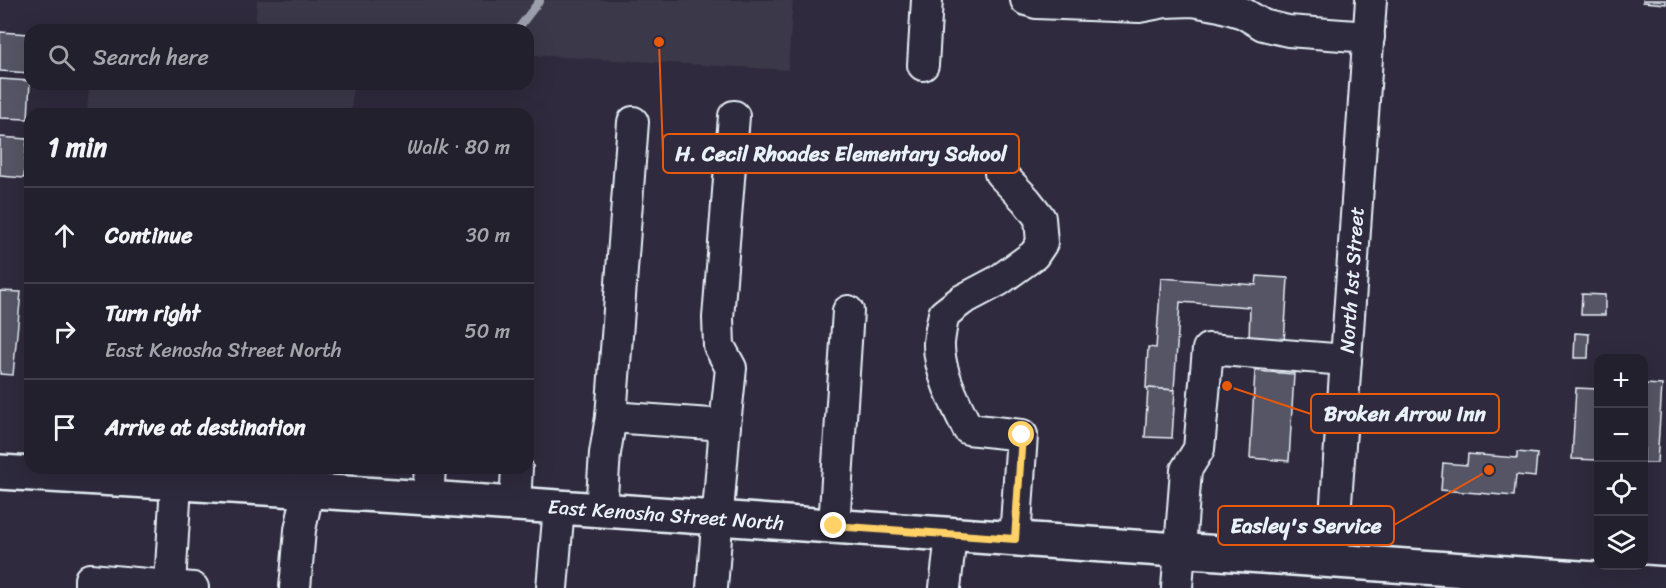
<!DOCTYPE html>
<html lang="en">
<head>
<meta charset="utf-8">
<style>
  body { margin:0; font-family:Sriracha,sans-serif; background:#2b2836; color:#f1f3f6 }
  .controls { position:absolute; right:18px; bottom:18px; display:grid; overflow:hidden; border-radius:12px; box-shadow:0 6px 24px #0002 }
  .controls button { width:54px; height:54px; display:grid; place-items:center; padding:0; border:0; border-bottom:2px solid #403e4a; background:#23202e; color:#f1f3f6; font:30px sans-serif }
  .stop { position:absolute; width:18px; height:18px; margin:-14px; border:4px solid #ffd166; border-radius:50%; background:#fff }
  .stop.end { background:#ffd166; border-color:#fff; box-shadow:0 2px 6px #0008 }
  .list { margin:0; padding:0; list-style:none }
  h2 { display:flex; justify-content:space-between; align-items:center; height:78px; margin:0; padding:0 24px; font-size:26px }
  h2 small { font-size:20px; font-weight:400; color:#a3a3aa }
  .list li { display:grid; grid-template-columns:39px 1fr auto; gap:18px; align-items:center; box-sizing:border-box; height:96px; padding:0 24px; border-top:2px solid #403e4a }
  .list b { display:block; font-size:22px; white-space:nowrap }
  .list p { margin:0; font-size:20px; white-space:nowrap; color:#a3a3aa }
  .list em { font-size:20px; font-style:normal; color:#a3a3aa }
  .icon { flex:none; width:33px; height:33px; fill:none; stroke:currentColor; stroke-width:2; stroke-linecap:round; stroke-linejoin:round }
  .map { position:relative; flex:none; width:1666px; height:588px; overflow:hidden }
  .search { position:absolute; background:#23202e; box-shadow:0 6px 24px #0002; left:24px; top:24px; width:510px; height:66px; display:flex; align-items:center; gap:15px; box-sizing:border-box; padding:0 21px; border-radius:18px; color:#a3a3aa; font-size:22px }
  .panel { position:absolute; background:#23202e; box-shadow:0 6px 24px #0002; left:24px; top:108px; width:510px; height:366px; border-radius:18px }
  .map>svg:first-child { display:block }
</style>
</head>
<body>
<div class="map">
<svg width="1666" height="588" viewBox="0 0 1666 588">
  <rect width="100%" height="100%" fill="#2f2a3d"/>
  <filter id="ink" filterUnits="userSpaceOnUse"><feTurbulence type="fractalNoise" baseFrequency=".0167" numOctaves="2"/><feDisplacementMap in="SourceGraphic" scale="12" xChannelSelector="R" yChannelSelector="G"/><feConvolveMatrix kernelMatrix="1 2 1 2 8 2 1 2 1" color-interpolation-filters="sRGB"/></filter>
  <g filter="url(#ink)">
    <g fill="#3b3749">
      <path d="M 257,0 L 793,0 L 788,70 L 528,55 L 528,30 L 255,30 Z"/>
      <path d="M 89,84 L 353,84 L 351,114 L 87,114 Z"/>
    </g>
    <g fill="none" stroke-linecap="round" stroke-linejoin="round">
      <path stroke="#9c9fab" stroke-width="8" d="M 517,30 L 540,0"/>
    </g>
    <g fill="#575565" stroke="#e8f1f8" stroke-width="1.5">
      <path d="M 1643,0 L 1666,0 L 1666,4 L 1643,2 Z"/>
      <path d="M 0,32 L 30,34 L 30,73 L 0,71 Z"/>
      <path d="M 0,79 L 30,81 L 28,119 L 0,118 Z"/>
      <path d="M 0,137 L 27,139 L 24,178 L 0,176 Z"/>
      <path d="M 1257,276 L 1288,278 L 1284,343 L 1249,341 L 1250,307 L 1180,302 L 1174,390 L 1146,388 L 1148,347 L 1156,348 L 1161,278 L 1256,285 Z"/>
      <path d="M 0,291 L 21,292 L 13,375 L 0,374 Z"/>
      <path d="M 1582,294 L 1605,295 L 1605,315 L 1581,315 Z"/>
      <path d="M 1575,333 L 1589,334 L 1588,358 L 1574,358 Z"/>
      <path d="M 1255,371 L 1294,374 L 1289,461 L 1250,458 Z"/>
      <path d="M 1644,384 L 1662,385 L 1657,463 L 1644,463 Z"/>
      <path d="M 1148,388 L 1175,390 L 1172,438 L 1145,437 Z"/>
      <path d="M 1576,388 L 1598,389 L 1598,460 L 1572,459 Z"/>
      <path d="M 1517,452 L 1537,454 L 1535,477 L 1516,475 L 1514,496 L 1441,490 L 1443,463 L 1467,465 L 1468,454 L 1517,458 Z"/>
    </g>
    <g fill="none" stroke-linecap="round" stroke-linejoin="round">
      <g stroke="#e8f1f8" stroke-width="34">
        <g id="minor">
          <path d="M 1026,0 L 1036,3 L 1139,7 L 1165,2 L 1193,1 L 1220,6 L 1243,13 L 1263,25 L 1288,31 L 1369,37"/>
          <path d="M 923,65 L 927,0"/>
          <path d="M 1000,173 L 1026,200 L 1040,218 L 1042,243 L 1034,255 L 998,281 L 962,300 L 944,314 C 942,323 940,333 939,343 C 938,370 956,405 968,429 L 1022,435 L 1015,539"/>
          <path d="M 611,417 L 725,425 L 712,588"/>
          <path d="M 725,425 L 731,368 L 719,346 L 718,318 L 734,116"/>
          <path d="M 428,498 L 430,468"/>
          <path d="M 515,504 L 517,468"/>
          <path d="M 601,510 L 605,453 L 611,417 L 633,122"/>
          <path d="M 834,526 L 848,311"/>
          <path d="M 1332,560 L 1371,0"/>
          <path d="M 170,585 L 176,484"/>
          <path d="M 90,588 L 90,579 L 193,588"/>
          <path d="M 295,588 L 300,530 L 313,468"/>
          <path d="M 552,588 L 559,507"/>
          <path d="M 945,588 L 951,535"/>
          <path d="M 1177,588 L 1186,470 L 1199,449 L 1208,349 L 1346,360"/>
        </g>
      </g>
      <g stroke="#e8f1f8" stroke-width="38">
        <path id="major" d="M 0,472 L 428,498 L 1666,584"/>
      </g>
      <use href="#minor" stroke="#2f2a3d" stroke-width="30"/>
      <use href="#major" stroke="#2f2a3d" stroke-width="33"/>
    </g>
  </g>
  <g fill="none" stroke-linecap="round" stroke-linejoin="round" filter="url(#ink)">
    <path stroke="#ffd166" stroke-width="8" d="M 834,526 L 1015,539 L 1022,435"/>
  </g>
  <g text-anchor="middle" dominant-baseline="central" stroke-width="5" stroke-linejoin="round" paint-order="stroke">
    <g font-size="20" fill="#e8f1f8" stroke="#2f2a3d">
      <text transform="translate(1352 280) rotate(-86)">North 1st Street</text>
      <text transform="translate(666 515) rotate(4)">East Kenosha Street North</text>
    </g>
  </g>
  <path fill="none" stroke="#e8590c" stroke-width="2" d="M659 42L663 154M1227 386L1311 414M1489 470L1394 525"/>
  <g fill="#e8590c" stroke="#2f2a3d" stroke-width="2">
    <circle cx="659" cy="42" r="6"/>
    <circle cx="1227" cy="386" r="6"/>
    <circle cx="1489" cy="470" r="6"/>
  </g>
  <g fill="#2f2a3d" stroke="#e8590c" stroke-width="2">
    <rect x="663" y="134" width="356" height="39" rx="6"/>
    <rect x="1311" y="394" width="188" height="39" rx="6"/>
    <rect x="1218" y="506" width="176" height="39" rx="6"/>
  </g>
  <g font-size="21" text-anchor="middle" font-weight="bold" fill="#e8f1f8">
    <text x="841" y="161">H. Cecil Rhoades Elementary School</text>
    <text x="1405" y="421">Broken Arrow Inn</text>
    <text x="1306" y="533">Easley's Service</text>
  </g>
</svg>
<div class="controls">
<button>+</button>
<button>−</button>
<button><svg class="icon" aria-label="locate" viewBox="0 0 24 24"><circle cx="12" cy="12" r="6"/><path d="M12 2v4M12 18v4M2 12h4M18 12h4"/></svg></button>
<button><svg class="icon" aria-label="layers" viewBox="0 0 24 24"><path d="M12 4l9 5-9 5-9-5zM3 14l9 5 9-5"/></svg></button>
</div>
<div class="stop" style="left:1022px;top:435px"></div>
<div class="stop end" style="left:834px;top:526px"></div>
<div class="search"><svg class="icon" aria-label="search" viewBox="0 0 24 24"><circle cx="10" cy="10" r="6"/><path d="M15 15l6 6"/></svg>Search here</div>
<section class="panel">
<h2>1 min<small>Walk · 80 m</small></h2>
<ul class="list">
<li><svg class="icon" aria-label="ahead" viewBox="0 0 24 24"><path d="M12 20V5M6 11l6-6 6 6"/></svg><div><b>Continue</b></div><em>30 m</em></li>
<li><svg class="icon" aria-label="right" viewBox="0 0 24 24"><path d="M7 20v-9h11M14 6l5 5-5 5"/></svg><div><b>Turn right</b><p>East Kenosha Street North</p></div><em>50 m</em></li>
<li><svg class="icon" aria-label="arrive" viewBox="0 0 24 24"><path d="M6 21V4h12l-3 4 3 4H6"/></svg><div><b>Arrive at destination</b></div></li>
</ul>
</section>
</div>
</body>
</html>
